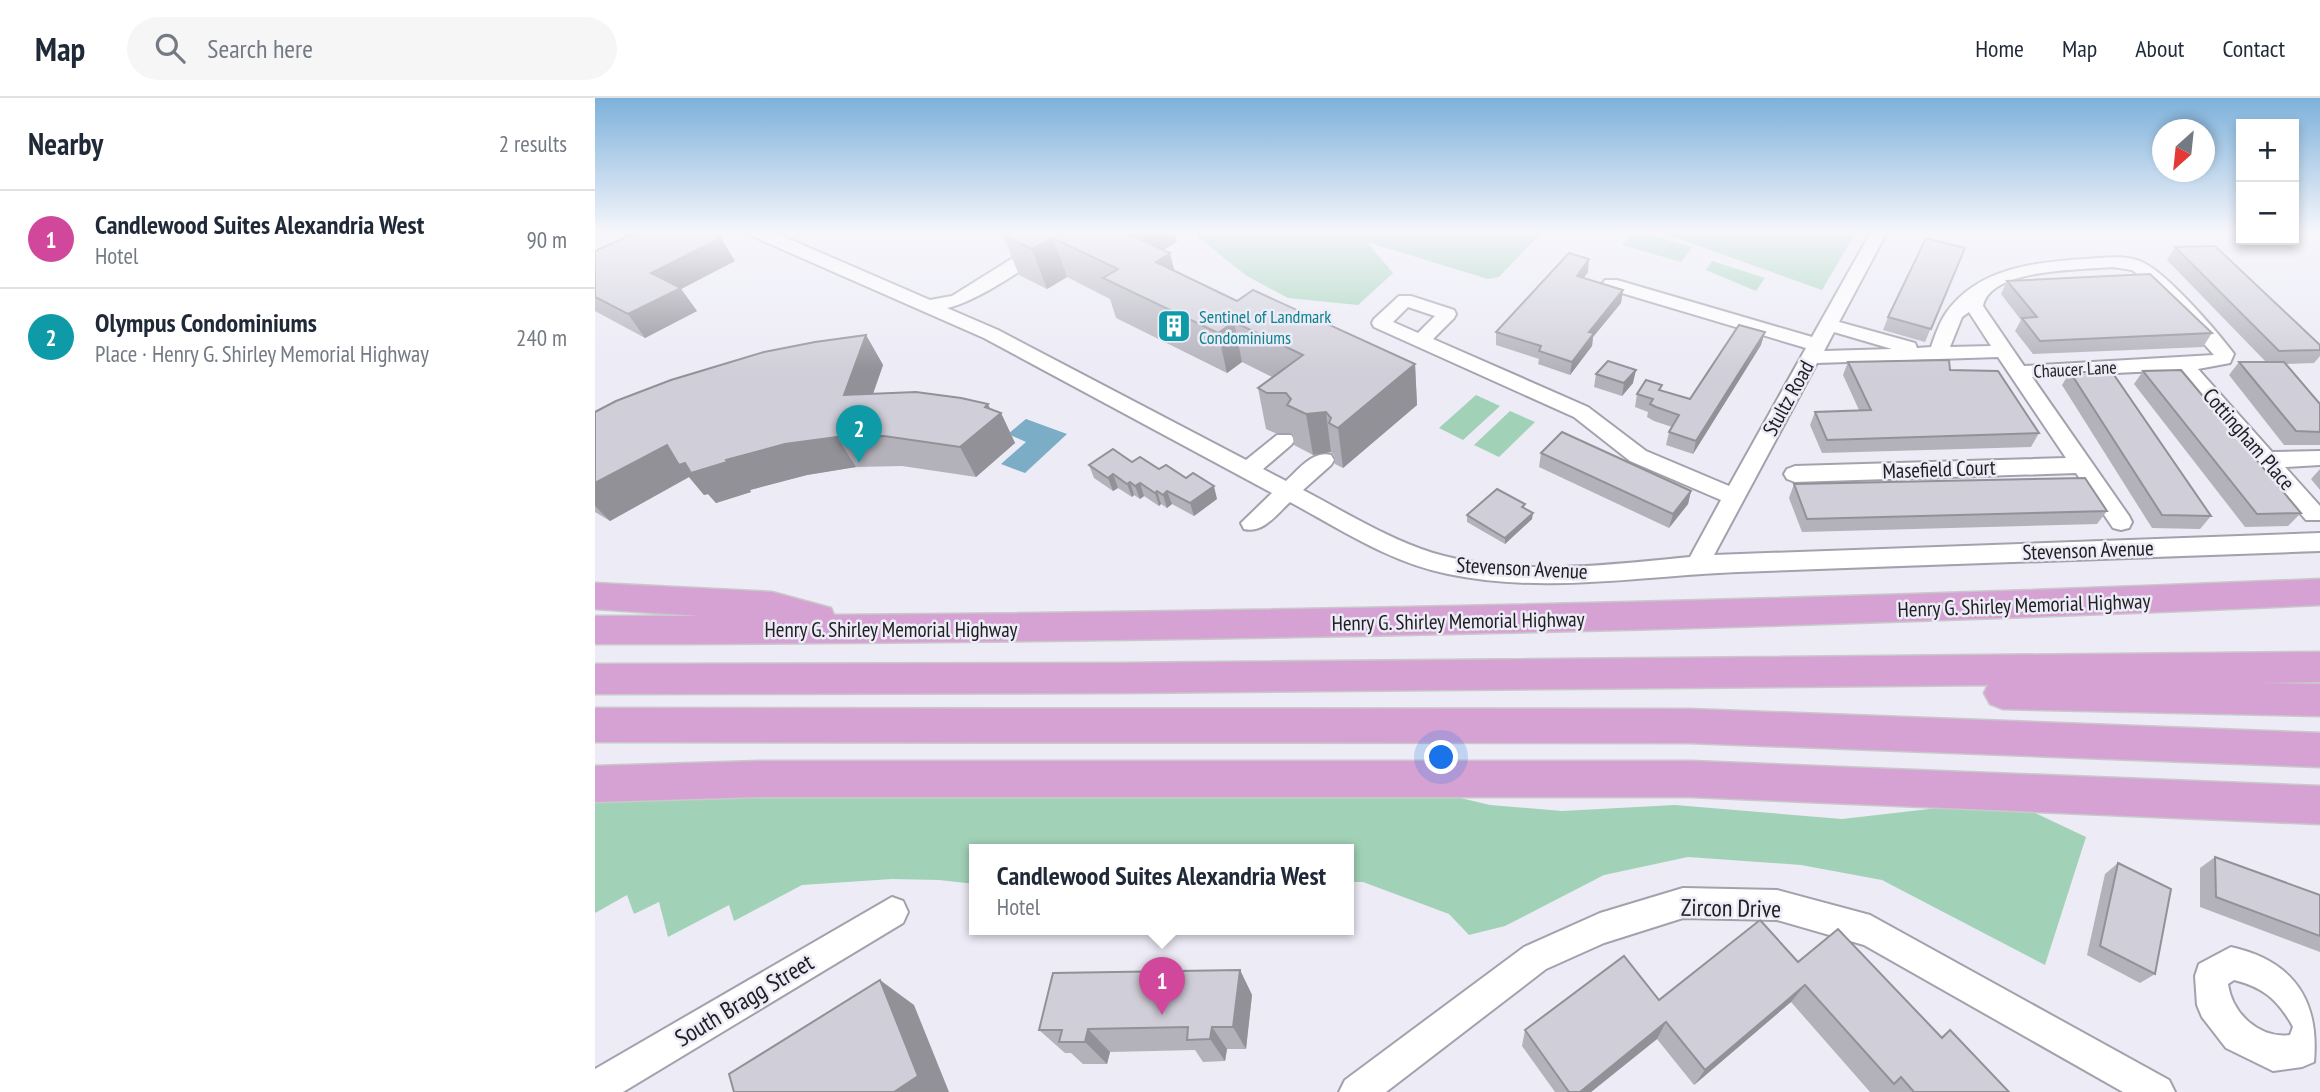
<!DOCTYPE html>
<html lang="en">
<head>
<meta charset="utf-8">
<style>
  body { margin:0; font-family:"PT Sans Narrow",sans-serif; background:#f6f6f7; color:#1f2937 }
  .controls { position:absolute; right:21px; top:21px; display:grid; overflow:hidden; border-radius:0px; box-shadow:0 4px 10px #0003 }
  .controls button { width:63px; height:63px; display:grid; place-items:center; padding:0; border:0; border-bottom:2px solid #e0e1e3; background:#fff; color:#1f2937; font:35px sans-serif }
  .compass { position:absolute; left:1557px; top:21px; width:63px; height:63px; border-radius:50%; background:#fff; box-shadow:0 4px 10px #0003; rotate:207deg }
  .you { position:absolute; left:847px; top:660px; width:24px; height:24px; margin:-18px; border:5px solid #fff; border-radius:50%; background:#1a73e8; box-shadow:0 0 0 10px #1a73e833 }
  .badge { display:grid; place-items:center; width:46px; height:46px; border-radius:50%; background:#db2777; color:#fff; font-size:23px; font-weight:700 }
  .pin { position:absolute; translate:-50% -58px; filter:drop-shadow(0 2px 4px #0008) }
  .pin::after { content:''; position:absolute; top:37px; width:24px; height:21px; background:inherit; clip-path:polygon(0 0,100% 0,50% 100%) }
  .popup { position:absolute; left:374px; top:746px; width:385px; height:91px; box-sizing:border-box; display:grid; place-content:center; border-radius:0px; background:#fff; filter:drop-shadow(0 2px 5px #0005); font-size:23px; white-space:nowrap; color:#747a83 }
  .popup b { font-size:26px; color:#1f2937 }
  .popup::after { content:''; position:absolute; left:50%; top:100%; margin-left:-14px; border:14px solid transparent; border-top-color:#fff }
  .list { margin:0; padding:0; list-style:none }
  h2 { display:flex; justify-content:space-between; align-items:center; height:91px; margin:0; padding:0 28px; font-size:30px }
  h2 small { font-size:23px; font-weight:400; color:#747a83 }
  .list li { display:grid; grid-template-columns:46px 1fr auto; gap:21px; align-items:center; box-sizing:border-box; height:98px; padding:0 28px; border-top:2px solid #e0e1e3 }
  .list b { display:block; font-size:26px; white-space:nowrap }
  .list p { margin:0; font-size:23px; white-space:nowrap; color:#747a83 }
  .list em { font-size:23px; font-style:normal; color:#747a83 }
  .icon { flex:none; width:38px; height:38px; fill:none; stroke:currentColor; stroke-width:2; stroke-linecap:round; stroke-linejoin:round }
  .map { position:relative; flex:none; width:1725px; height:994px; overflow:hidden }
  header { display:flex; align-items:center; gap:42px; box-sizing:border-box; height:98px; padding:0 35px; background:#fff; border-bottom:2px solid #e0e1e3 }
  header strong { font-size:33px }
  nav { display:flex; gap:38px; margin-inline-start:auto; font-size:24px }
  .search { width:490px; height:63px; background:#f6f6f7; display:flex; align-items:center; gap:18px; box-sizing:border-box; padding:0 24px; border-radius:38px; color:#747a83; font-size:26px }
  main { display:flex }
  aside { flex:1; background:#fff }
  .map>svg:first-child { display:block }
</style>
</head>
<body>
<header>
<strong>Map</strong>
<div class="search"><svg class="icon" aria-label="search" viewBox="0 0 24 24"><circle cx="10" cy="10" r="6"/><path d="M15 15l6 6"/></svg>Search here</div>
<nav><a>Home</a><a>Map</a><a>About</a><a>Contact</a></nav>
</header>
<main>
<aside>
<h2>Nearby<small>2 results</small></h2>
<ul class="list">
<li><span class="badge" style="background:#d1479c">1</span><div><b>Candlewood Suites Alexandria West</b><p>Hotel</p></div><em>90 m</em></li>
<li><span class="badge" style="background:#0f9aa8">2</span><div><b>Olympus Condominiums</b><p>Place · Henry G. Shirley Memorial Highway</p></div><em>240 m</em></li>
</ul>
</aside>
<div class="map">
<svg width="1725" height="994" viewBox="0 0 1725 994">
  <rect width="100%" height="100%" fill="#ecebf6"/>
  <g fill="#a1d2b7">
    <path d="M 602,134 L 947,134 L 904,179 L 893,181 L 772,144 L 798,175 L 763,207 L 693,200 L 652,178 L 604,140 Z"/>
    <path d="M 1038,134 L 1043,134 L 1097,149 L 1086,164 L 1027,147 Z"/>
    <path d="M 1065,134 L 1261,134 L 1227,192 Z"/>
    <path d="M 1117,163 L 1170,180 L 1161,193 L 1111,172 Z"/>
    <path d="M 881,297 L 905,308 L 868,342 L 844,330 Z"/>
    <path d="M 915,313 L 940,324 L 904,359 L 879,347 Z"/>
    <path d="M 772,678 L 895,707 L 967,713 L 1080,707 L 1247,721 L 1413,702 L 1491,739 L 1450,867 L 1287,782 L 1206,767 L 1093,759 L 1009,777 L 910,828 L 874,837 L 854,816 L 768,784 L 754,784 L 754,751 L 380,751 L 380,786 L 344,782 L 297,781 L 207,787 L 139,823 L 134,807 L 73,839 L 64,804 L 39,816 L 32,797 L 0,815 L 0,701 Z"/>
  </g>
  <path fill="#7cadc7" d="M 431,321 L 472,336 L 430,375 L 406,366 L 431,344 L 413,336 Z"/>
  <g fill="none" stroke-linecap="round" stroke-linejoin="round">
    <g stroke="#a3a2ac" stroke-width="4">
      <g id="minor">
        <path d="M 155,134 L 178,134 L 335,202 L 357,198 L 426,155 L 452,134 L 471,134 C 452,159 382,204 352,210 L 403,232 L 651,362 L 682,337 L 696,337 L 700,342 L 696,347 L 668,371 L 691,383 C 703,372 718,352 736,357 L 739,362 L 736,367 L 708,392 C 750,414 793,441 838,455 C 919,479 1012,467 1095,459 L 1126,402 L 1035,363 L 979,319 L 779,229 L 777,225 L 779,221 L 804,198 L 816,198 L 859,212 L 861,216 L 859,220 L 838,241 L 993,309 L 1051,353 L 1134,388 L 1211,250 L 1010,190 L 1007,186 L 1010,182 L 1022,182 L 1217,239 L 1276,134 L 1292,134 L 1244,224 L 1320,245 L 1322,250 L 1336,249 C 1340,238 1344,225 1351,215 C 1383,170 1440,164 1491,161 C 1509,160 1532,156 1549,165 C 1573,177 1619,230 1636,252 L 1639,256 L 1635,265 L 1603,271 L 1677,354 L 1725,353 L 1725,367 L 1690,369 L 1725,408 L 1725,422 L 1711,422 L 1583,272 L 1437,279 L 1534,418 L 1537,424 L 1534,430 L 1526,432 L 1518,430 L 1481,375 L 1200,384 L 1192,381 L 1189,376 L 1192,371 L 1200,368 L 1471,360 L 1403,259 L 1222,265 L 1119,457 L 1725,435 L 1725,453 C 1531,460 1337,467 1143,474 C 1046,478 949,496 853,476 C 796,465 745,431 695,404 C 682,416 668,436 649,431 L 646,425 L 677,395 L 389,240 L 157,138 ZM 1518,169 L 1537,172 L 1553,184 L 1619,257 L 1429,268 L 1388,208 C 1395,170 1487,172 1518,169 ZM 813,209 L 840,218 L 823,235 L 798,224 ZM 1374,214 L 1396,248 L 1355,249 L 1367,219 ZM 1239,234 L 1297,251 L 1229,253 Z"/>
        <path d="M 1088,790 L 1182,792 L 1275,817 L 1574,982 L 1580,994 L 1528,994 L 1269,847 L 1182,822 L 1088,820 L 1009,845 L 951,871 L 791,994 L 744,994 L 750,982 L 929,849 L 1005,815 Z"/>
        <path d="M 297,799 L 308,803 L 313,814 L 308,825 L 28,994 L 0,994 L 0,971 Z"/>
        <path d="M 1636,849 C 1694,862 1725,897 1719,964 L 1707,969 L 1678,973 L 1631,950 L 1607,919 L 1602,907 L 1600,878 L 1604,866 ZM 1639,882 C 1667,889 1681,900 1696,925 L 1698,929 L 1695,937 C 1665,941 1637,916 1633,886 Z"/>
      </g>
    </g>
    <g stroke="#c9c9ca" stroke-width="3">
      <g id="highway">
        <path d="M 1725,481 L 1725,507 C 1150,533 575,545 0,546 L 0,518 L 105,518 L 0,511 L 0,485 L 177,494 L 236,510 L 239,517 C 735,513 1230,502 1725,481 Z"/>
        <path d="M 1725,554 L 1725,584 L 1664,585 L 1725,586 L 1725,618 L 1408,611 L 1395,606 L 1389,595 L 1393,587 L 525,595 L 0,596 L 0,566 L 525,565 Z"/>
        <path d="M 0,610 L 1095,611 L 1725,635 L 1725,669 L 1095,645 L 0,644 Z"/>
        <path d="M 165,663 L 1096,663 L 1725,688 L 1725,726 L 1096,699 L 165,699 L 0,704 L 0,668 Z"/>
      </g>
    </g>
    <use href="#minor" fill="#fff" fill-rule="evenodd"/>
    <use href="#highway" fill="#d5a2d3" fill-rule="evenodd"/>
  </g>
  <g fill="#b3b2bb">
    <path d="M 408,137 L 582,144 L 568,152 L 579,172 L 642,203 L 820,266 L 822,307 L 748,370 L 740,366 L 739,357 L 736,354 L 718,357 L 699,347 L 697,335 L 680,335 L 671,331 L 663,290 L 677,279 L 647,264 L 632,275 L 521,220 L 515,201 L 472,179 L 452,191 L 424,177 Z"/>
    <path d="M 1580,149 L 1725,247 L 1725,258 L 1719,265 L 1690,266 L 1725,306 L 1725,347 L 1689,347 L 1634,277 L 1644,264 L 1671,264 L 1572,162 Z"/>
    <path d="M 1370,150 L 1330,244 L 1288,232 L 1293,219 Z"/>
    <path d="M 0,154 L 140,163 L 86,191 L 102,213 L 50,240 L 0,213 Z"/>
    <path d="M 993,174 L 989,180 L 1028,192 L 1026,205 L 998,239 L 997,248 L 975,277 L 943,266 L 944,261 L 901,247 L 901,234 Z"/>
    <path d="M 1412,183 L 1617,235 L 1608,249 L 1438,256 L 1420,233 L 1426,222 L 1406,196 Z"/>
    <path d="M 271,237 L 288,267 L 278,296 L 395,311 L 406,315 L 420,345 L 381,379 L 307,368 L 261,369 L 212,377 L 155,392 L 156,394 L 121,405 L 113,396 L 109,397 L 94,379 L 15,423 L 0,414 L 0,314 Z"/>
    <path d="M 1166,247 L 1098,356 L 1071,347 L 1074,334 L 1077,329 L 1059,323 L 1052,319 L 1053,314 L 1040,309 L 1042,296 L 1066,293 L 1095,301 Z"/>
    <path d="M 1253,264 L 1355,272 L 1444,335 L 1436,349 L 1227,355 L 1215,327 L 1220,314 L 1264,312 L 1248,277 Z"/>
    <path d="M 1548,273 L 1706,415 L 1693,428 L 1650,429 L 1539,286 Z"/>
    <path d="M 1475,274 L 1616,418 L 1605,431 L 1557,430 L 1467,287 Z"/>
    <path d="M 1001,276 L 1038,285 L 1027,298 L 999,289 Z"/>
    <path d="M 946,355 L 1096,393 L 1093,406 L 1074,430 L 944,369 Z"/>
    <path d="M 537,364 L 622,401 L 599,418 L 577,406 L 572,410 L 566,406 L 564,408 L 549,398 L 545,401 L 539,397 L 537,399 L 523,390 L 518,393 L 499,380 L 494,367 Z"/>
    <path d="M 1725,371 L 1725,392 L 1716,381 Z"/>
    <path d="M 1199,386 L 1512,413 L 1502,426 L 1207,434 L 1194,400 Z"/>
    <path d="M 930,406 L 929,410 L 937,421 L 910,446 L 872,424 L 872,417 Z"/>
    <path d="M 1620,759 L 1725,797 L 1725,854 L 1605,809 L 1605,770 Z"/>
    <path d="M 1523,765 L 1560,876 L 1545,885 L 1492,857 L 1510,776 Z"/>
    <path d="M 1203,864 L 1346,939 L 1355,932 L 1414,994 L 1275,994 L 1196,904 L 1099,987 L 1062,941 L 996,994 L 960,994 L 927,948 L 930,932 L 1064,902 Z"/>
    <path d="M 645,872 L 657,897 L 651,951 L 632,951 L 630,963 L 608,964 L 600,952 L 515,954 L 512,966 L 488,966 L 476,955 L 470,955 L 444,932 Z"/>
  </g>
  <g fill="#929198">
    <path d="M 525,134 L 579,134 L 582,144 L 536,171 Z"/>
    <path d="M 126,140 L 140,163 L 86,191 L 102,213 L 50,240 L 33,216 L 56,175 Z"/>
    <path d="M 458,140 L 472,179 L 452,191 L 437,151 Z"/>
    <path d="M 575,155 L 585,195 L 561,164 Z"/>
    <path d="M 994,161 L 993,174 L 980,191 L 982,178 Z"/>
    <path d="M 1028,192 L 1026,205 L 998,239 L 997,248 L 975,277 L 977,264 L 994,234 Z"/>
    <path d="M 639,224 L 647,264 L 632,275 L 623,235 Z"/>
    <path d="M 1170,234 L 1166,247 L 1098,356 L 1101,343 Z"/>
    <path d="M 271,237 L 288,267 L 267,327 L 249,297 Z"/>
    <path d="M 820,266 L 822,307 L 748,370 L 743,330 Z"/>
    <path d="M 1041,272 L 1038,285 L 1027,298 L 1029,285 Z"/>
    <path d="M 393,306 L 399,320 L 406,315 L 420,345 L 381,379 L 365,349 L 390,309 Z"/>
    <path d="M 731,314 L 736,354 L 718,357 L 711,316 Z"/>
    <path d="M 242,339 L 261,369 L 212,377 L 155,392 L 156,394 L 121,405 L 113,396 L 109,397 L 94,379 L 15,423 L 0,408 L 0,385 L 72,347 L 90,365 L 131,362 L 190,346 Z"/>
    <path d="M 518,376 L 523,390 L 518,393 L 513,380 Z"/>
    <path d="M 535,384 L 539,397 L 537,399 L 532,386 Z"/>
    <path d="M 545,385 L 549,398 L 545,401 L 540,388 Z"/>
    <path d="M 619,388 L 622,401 L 599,418 L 595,405 Z"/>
    <path d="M 562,393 L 566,406 L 564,408 L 560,395 Z"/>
    <path d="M 572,393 L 577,406 L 572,410 L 568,397 Z"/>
    <path d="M 1096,393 L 1093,406 L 1074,430 L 1078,416 Z"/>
    <path d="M 938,415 L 937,421 L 910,446 L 910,440 Z"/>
    <path d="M 645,872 L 657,897 L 651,951 L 638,929 Z"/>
    <path d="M 285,882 L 319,907 L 354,994 L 299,994 Z"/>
    <path d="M 1210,887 L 1196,904 L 1099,987 L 1110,972 Z"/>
    <path d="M 1071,924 L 1062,941 L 996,994 L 985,994 Z"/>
    <path d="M 617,929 L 632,951 L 630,963 L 615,941 Z"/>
    <path d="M 493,931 L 515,954 L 512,966 L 490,944 Z"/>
  </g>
  <g fill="#d0cfd9" stroke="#929198" stroke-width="2">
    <path d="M 43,134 L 113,134 L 126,140 L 56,175 L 86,190 L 33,216 L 0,199 L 0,154 L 4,151 Z"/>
    <path d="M 415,134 L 529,134 L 575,155 L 561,164 L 642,203 L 658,192 L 820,266 L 743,330 L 734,325 L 736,320 L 731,314 L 711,316 L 692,307 L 696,301 L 691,295 L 672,295 L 663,290 L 708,257 L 639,224 L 623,235 L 508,180 L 523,171 L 458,140 L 437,151 L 408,137 Z"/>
    <path d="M 1331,140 L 1370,150 L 1336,231 L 1293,219 Z"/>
    <path d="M 1620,148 L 1725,247 L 1725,252 L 1684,253 L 1580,149 Z"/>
    <path d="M 974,155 L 994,161 L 982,178 L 1028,192 L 994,234 L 999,235 L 977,264 L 944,253 L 946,248 L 901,234 Z"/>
    <path d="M 1555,176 L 1617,235 L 1445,243 L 1427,220 L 1442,219 L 1412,183 Z"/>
    <path d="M 1144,227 L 1170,234 L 1101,343 L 1074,334 L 1084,317 L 1061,309 L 1055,306 L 1058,301 L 1042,296 L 1051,282 L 1067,287 L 1064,292 L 1095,301 Z"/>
    <path d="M 271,237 L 249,297 L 321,294 L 366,300 L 393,306 L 390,309 L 406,315 L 365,349 L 289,338 L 242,339 L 190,346 L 131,362 L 132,364 L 96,375 L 90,365 L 84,367 L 72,347 L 0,385 L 0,314 L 21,303 L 76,282 L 169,254 L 220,244 Z"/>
    <path d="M 1354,262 L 1355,272 L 1403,273 L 1444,335 L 1232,342 L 1220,314 L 1276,312 L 1253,264 Z"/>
    <path d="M 1013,263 L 1041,272 L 1029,285 L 1001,276 Z"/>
    <path d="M 1644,264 L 1689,264 L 1725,306 L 1725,334 L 1701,333 Z"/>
    <path d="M 1586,272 L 1706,415 L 1662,416 L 1548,273 Z"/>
    <path d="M 1475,274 L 1517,274 L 1616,418 L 1567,417 Z"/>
    <path d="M 967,334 L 1096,393 L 1078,416 L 946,355 Z"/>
    <path d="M 518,351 L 537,364 L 545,359 L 564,371 L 571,367 L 591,380 L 598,375 L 619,388 L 595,405 L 572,393 L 568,397 L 562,393 L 560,395 L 545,385 L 540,388 L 535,384 L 532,386 L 518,376 L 513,380 L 494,367 Z"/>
    <path d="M 1490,380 L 1512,413 L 1212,421 L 1199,386 Z"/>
    <path d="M 902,391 L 930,406 L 927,409 L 938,415 L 910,440 L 872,417 Z"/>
    <path d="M 1620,759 L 1725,797 L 1725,838 L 1621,799 Z"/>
    <path d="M 1523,765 L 1576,791 L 1560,876 L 1505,848 Z"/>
    <path d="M 1165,822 L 1203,864 L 1243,831 L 1347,940 L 1355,932 L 1414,994 L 1319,994 L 1306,979 L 1299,986 L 1210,887 L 1110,972 L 1071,924 L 985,994 L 974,994 L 930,932 L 1029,858 L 1064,902 Z"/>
    <path d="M 645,872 L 638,929 L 617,929 L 615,941 L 592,942 L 593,929 L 493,931 L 490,944 L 464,944 L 467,932 L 444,932 L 458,875 Z"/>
    <path d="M 285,882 L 323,978 L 299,994 L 139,994 L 134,976 Z"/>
  </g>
  <linearGradient id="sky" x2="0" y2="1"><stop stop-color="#7db1db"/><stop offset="0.49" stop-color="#f6f6fb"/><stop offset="1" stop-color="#f6f6fb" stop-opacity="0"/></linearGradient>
  <rect width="1725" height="273" fill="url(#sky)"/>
  <defs>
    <g id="building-square" transform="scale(1.75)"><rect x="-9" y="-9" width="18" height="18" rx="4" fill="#0f9aa8" stroke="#ecebf6"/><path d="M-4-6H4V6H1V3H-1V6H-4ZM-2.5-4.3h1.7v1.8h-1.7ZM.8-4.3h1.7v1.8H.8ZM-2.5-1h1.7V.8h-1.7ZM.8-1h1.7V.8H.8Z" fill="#fff"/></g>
  </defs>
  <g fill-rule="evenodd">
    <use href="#building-square" x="579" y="228"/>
  </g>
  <g text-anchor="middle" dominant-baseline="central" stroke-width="5" stroke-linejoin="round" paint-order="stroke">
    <g font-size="18" fill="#0d838f" stroke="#ecebf6" text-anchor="start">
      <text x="604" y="218">Sentinel of Landmark<tspan x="604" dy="21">Condominiums</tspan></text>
    </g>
    <g font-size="18" fill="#202024" stroke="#ecebf6">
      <text transform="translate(1480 271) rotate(-3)">Chaucer Lane</text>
    </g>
    <g font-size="21" fill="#202024" stroke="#ecebf6">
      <text transform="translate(1193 300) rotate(-61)">Stultz Road</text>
      <text transform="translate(1654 341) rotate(49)">Cottingham Place</text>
      <text transform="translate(1344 371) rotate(-2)">Masefield Court</text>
      <text transform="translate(1493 452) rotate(-2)">Stevenson Avenue</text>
      <text transform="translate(927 470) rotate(3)">Stevenson Avenue</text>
      <text transform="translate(1429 507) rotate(-2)">Henry G. Shirley Memorial Highway</text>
      <text transform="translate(863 523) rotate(-1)">Henry G. Shirley Memorial Highway</text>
      <text x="296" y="531">Henry G. Shirley Memorial Highway</text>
    </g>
    <g font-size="24" fill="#202024" stroke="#ecebf6">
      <text transform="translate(1136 810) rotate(1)">Zircon Drive</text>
      <text transform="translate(149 902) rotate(-31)">South Bragg Street</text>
    </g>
  </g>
</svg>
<div class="controls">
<button>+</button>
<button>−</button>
</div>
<svg class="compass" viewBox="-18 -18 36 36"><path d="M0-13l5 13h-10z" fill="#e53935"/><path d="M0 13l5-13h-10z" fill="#747a83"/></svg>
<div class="you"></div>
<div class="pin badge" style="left:567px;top:917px;background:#d1479c">1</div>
<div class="popup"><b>Candlewood Suites Alexandria West</b>Hotel</div>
<div class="pin badge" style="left:264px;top:365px;background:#0f9aa8">2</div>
</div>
</main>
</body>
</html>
